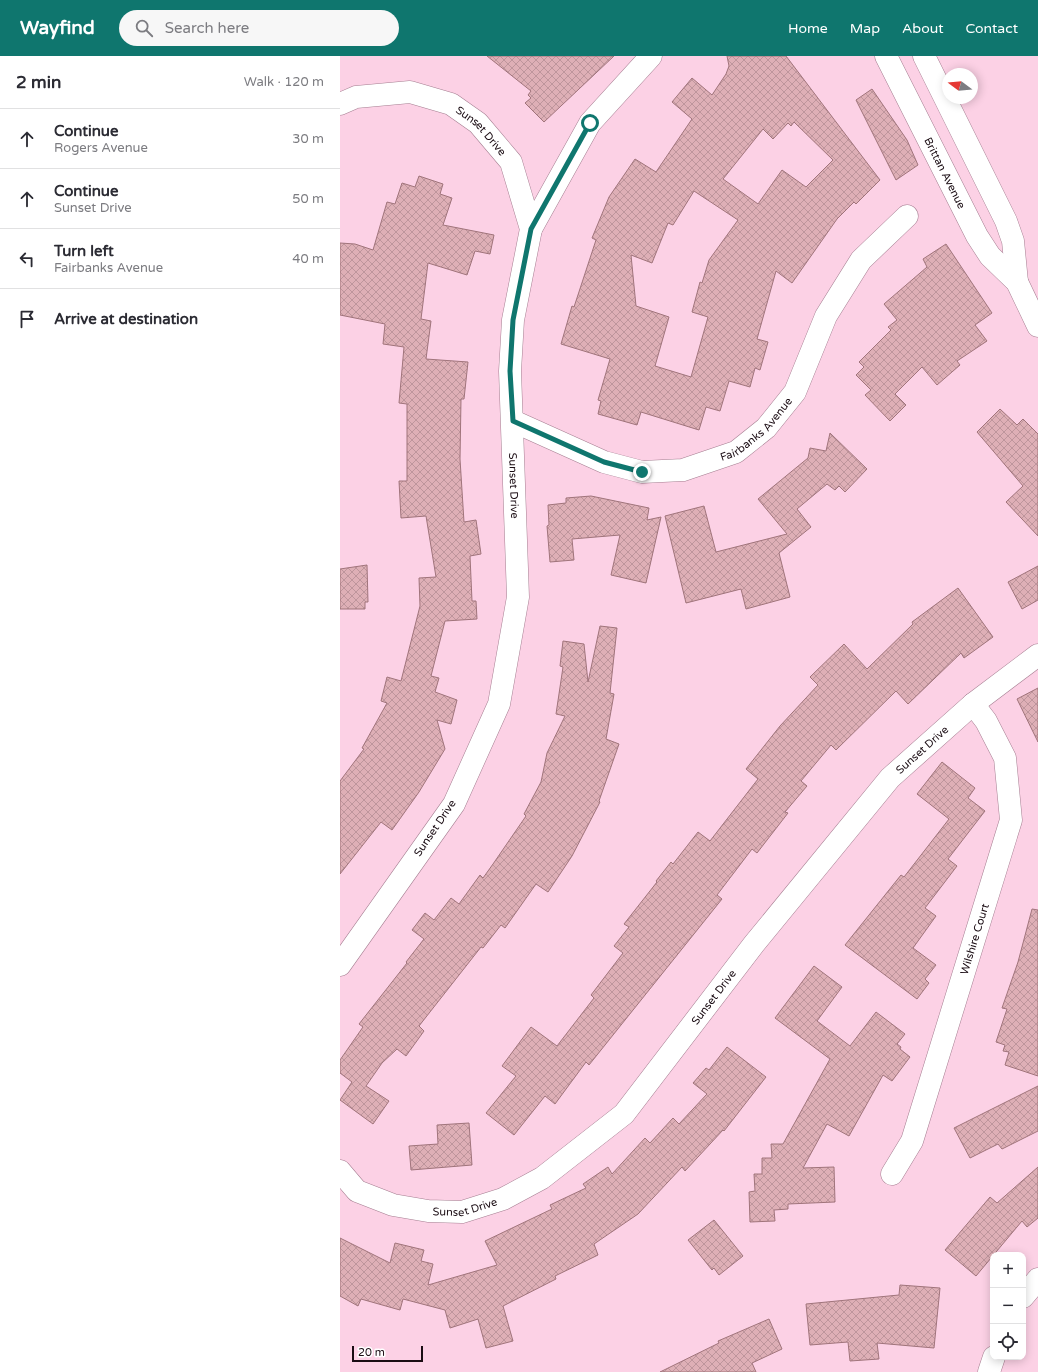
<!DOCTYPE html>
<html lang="en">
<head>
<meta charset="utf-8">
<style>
  body { margin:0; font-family:"Varela Round",sans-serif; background:#f7f7f7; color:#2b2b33 }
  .controls { position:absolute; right:12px; bottom:12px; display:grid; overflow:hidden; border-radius:8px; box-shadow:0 2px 10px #0003 }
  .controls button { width:36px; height:36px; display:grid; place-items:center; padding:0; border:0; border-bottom:1px solid #e1e1e2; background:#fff; color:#2b2b33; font:20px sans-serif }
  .compass { position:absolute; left:602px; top:12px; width:36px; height:36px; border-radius:50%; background:#fff; box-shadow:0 2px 10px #0003; rotate:286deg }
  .scale { position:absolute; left:12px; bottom:10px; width:71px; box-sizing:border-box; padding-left:4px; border:2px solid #1a0c13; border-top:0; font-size:11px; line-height:14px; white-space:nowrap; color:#1a0c13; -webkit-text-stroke:3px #fff; paint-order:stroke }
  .stop { position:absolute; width:12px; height:12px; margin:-9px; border:3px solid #0f766e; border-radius:50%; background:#fff }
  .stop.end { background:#0f766e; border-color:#fff; box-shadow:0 1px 4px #0008 }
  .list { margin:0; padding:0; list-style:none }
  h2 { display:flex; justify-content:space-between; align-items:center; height:52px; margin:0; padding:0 16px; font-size:17px }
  h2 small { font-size:13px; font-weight:400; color:#7c7c81 }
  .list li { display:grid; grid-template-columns:26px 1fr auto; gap:12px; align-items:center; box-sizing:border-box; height:60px; padding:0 16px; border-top:1px solid #e1e1e2 }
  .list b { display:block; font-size:15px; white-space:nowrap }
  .list p { margin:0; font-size:13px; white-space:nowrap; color:#7c7c81 }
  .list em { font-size:13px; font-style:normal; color:#7c7c81 }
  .icon { flex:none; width:22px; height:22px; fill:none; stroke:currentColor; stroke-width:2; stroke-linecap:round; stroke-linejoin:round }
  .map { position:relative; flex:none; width:698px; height:1316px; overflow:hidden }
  header { display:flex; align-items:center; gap:24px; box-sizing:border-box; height:56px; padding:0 20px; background:#0f766e; color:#fff }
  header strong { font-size:19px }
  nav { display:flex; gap:22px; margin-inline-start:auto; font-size:14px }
  .search { width:280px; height:36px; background:#f7f7f7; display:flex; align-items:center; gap:10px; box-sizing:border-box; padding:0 14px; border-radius:22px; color:#7c7c81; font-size:15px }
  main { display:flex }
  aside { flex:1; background:#fff }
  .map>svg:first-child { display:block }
</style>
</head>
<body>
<header>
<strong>Wayfind</strong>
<div class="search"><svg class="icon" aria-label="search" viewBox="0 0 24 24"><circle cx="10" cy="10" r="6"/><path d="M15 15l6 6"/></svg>Search here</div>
<nav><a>Home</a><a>Map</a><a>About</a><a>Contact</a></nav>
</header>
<main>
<aside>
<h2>2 min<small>Walk · 120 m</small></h2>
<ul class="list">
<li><svg class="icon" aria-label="ahead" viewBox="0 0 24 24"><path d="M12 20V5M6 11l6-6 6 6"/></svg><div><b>Continue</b><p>Rogers Avenue</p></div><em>30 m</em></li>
<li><svg class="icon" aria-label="ahead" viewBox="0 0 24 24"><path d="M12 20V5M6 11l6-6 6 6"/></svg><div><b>Continue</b><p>Sunset Drive</p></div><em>50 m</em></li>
<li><svg class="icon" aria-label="left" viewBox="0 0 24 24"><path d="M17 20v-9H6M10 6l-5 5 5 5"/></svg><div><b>Turn left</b><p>Fairbanks Avenue</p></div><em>40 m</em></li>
<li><svg class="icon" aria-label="arrive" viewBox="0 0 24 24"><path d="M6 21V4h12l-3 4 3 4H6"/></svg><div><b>Arrive at destination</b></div></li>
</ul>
</aside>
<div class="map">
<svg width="698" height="1316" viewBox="0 0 698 1316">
  <defs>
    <pattern id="building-cross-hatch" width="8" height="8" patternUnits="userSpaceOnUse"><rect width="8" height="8" fill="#deafb6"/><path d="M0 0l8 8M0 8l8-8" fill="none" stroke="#be959c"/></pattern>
  </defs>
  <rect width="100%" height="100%" fill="#fcd1e5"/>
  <g fill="url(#building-cross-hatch)" stroke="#a0747b" fill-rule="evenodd">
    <path d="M 147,0 L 274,0 L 204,66 L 185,47 L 191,42 L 188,39 L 191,35 Z"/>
    <path d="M 387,0 L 446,0 L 540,124 L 516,148 L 514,146 L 497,163 L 452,227 L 436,215 L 417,283 L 428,286 L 420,314 L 415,312 L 410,331 L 389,325 L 380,355 L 366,351 L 359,374 L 301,356 L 297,369 L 258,358 L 261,345 L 258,344 L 270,303 L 221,288 L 232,250 L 234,251 L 256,184 L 252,182 L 269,141 L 295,103 L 316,116 L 352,63 L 332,46 L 352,22 L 372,39 L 386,18 L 389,10 ZM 454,66 L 493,104 L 466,131 L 442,114 L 418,148 L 383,123 L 423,73 L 433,83 L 448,67 L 451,70 ZM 354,135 L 398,164 L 369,204 L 362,227 L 360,226 L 352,256 L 368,261 L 351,321 L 315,310 L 329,261 L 296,250 L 291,199 L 312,207 L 328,167 L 333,169 Z"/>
    <path d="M 532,33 L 567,84 L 578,109 L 556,124 L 516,44 Z"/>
    <path d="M 79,120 L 103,128 L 100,138 L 112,142 L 103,169 L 154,179 L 150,198 L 135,195 L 127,219 L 88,207 L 81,263 L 91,265 L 86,303 L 128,306 L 124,343 L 121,343 L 120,403 L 124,466 L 136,464 L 141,498 L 130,500 L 132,545 L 136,545 L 137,563 L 105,565 L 91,620 L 99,622 L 95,636 L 117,644 L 111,668 L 97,664 L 105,693 L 79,736 L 52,774 L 41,766 L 0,818 L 0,725 L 24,693 L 22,692 L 47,647 L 41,645 L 47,621 L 61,625 L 80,550 L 79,522 L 96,521 L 86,460 L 61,462 L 59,425 L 67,425 L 67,348 L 59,347 L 64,291 L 43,288 L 45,268 L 0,259 L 0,187 L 15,188 L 33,194 L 47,146 L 55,148 L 62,127 L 75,131 Z"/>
    <path d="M 606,188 L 652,257 L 635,269 L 647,285 L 617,305 L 620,309 L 597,329 L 582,311 L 555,338 L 566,349 L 550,365 L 525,339 L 531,334 L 516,319 L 524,311 L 519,306 L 551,274 L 548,271 L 557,264 L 544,248 L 587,211 L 583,203 Z"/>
    <path d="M 660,353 L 677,369 L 683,363 L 698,378 L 698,480 L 666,446 L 683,430 L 637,376 Z"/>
    <path d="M 490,377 L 527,413 L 505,436 L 499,430 L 495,434 L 487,428 L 457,453 L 471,471 L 439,497 L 450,541 L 406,553 L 401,533 L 346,547 L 325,460 L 364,450 L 376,496 L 447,478 L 418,443 L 468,402 L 470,392 L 486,395 Z"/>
    <path d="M 251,440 L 309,452 L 307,464 L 321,461 L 306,527 L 271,519 L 280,479 L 232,483 L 234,504 L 210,506 L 207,470 L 209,469 L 208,449 L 226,447 L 226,442 Z"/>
    <path d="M 27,509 L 28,546 L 25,546 L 25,553 L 0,553 L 0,513 Z"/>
    <path d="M 698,510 L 698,544 L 682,553 L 668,526 Z"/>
    <path d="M 618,532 L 653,581 L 624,602 L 621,597 L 568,648 L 556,635 L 496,694 L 491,689 L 461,725 L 467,730 L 445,756 L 448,757 L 417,797 L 412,793 L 377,839 L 382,843 L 249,1009 L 246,1006 L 215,1048 L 205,1040 L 174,1079 L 146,1057 L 176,1020 L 162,1010 L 191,971 L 217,990 L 254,942 L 251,939 L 283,897 L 274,890 L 289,871 L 284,868 L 317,826 L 316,825 L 331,806 L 333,808 L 358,776 L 370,785 L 418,723 L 406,713 L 440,670 L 478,629 L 470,621 L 504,588 L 527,613 L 573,568 L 572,566 Z"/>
    <path d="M 260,570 L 277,572 L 270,637 L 274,638 L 266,683 L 279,688 L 259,745 L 260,746 L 232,800 L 208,836 L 196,828 L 165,872 L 161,869 L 143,892 L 141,891 L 79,970 L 84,975 L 66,1000 L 57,993 L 42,1007 L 26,1030 L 49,1045 L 33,1068 L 0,1044 L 12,1026 L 0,1017 L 0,1004 L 23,971 L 19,968 L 67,907 L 66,906 L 84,883 L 72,874 L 85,857 L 94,864 L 111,842 L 119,848 L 140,819 L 143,822 L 153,808 L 186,760 L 184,758 L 201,726 L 207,697 L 225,660 L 216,658 L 223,611 L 220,610 L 223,585 L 244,588 L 248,626 Z"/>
    <path d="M 698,632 L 698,686 L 677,643 Z"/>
    <path d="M 602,706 L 635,732 L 628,742 L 645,755 L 608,803 L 617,810 L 585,852 L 596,860 L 573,892 L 596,909 L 585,923 L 589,927 L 577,943 L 505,889 L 561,819 L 564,821 L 609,763 L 577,738 Z"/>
    <path d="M 692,853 L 698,854 L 698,1020 L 665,1009 L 669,996 L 663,995 L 665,989 L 656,986 L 667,953 L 662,952 L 678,906 Z"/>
    <path d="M 474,910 L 502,931 L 477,965 L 510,990 L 536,956 L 565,978 L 557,988 L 561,991 L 560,993 L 570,1001 L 552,1025 L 543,1019 L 509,1080 L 487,1068 L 463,1112 L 494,1111 L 495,1146 L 448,1148 L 448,1153 L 434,1154 L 435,1165 L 410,1166 L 409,1136 L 415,1135 L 414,1118 L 422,1118 L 422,1102 L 432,1102 L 431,1088 L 443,1088 L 490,1003 L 435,962 Z"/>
    <path d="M 387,991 L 426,1021 L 384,1075 L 383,1074 L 345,1115 L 342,1111 L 298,1158 L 254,1188 L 258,1199 L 215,1220 L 216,1223 L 163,1250 L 173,1285 L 146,1292 L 138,1263 L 110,1272 L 105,1254 L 63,1243 L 60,1254 L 21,1243 L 18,1250 L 0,1240 L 0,1182 L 50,1207 L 55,1187 L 84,1194 L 81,1205 L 93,1208 L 88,1229 L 157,1209 L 145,1185 L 212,1153 L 210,1149 L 246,1132 L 243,1128 L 268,1111 L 272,1118 L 305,1082 L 310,1087 L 333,1062 L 339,1068 L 367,1038 L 353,1027 L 366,1012 L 369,1014 Z"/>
    <path d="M 698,1030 L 698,1075 L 662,1093 L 658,1088 L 630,1102 L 614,1072 Z"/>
    <path d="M 129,1067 L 132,1109 L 71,1114 L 69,1090 L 98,1088 L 97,1069 Z"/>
    <path d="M 698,1111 L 698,1162 L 687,1171 L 682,1165 L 636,1220 L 605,1194 L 650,1141 L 657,1147 Z"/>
    <path d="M 374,1164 L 403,1200 L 379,1219 L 374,1212 L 372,1214 L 348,1184 Z"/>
    <path d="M 560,1229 L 600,1232 L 594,1292 L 537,1287 L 539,1303 L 510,1305 L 508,1286 L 470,1289 L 466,1248 L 559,1239 Z"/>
    <path d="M 429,1263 L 442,1293 L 412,1307 L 416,1316 L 320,1316 L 379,1287 L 378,1285 Z"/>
  </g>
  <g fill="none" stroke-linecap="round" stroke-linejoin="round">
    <g stroke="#a57e91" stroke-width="23">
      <g id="minor">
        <path id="s1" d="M 0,48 L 16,41 L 70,36 L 111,48 L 138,67 L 171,106 L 191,173 L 173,264 L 170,315 L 178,541 L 159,648 L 114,748 L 0,909"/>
        <path d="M 191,173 L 250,67 L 311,0"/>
        <path id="s2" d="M 173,365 L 264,406 L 302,416 L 343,414 L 396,396 L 426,372 L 455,336 L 486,260 L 521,204 L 567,160"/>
        <path id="s3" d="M 0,1115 L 17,1135 L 53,1149 L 88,1155 L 122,1156 L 163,1143 L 202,1122 L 284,1058 L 414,888 L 550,722 L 633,648 L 698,599"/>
        <path id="s4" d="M 552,1118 L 572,1085 L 671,764 L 665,702 L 646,665 L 633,648"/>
        <path d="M 683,1241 L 698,1223"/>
        <path d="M 649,1316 L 654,1301"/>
      </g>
    </g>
    <g stroke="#a57e91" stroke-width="23">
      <g id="major">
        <path id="s5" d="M 546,0 L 637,180 L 650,200 L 677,226 L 698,270"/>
        <path d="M 584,0 L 666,165 L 673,185 L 677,226"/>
      </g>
    </g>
    <use href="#minor" stroke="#fff" stroke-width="22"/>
    <use href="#major" stroke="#fff" stroke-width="22"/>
  </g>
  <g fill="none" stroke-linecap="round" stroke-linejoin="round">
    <path stroke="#0f766e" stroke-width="5" d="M 250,67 L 191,173 L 173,264 L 170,315 L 173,365 L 264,406 L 302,416"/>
  </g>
  <g text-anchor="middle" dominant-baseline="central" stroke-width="3" stroke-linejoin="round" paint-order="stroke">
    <g font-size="11" fill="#1a0c13" stroke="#fff">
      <text stroke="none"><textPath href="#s1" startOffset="155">Sunset Drive</textPath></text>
      <text stroke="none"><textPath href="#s5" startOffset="131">Brittan Avenue</textPath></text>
      <text stroke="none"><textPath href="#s2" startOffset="266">Fairbanks Avenue</textPath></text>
      <text stroke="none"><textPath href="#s1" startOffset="527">Sunset Drive</textPath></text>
      <text stroke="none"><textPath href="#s3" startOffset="797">Sunset Drive</textPath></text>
      <text transform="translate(95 772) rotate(-56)">Sunset Drive</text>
      <text stroke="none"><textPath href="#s4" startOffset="250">Wilshire Court</textPath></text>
      <text stroke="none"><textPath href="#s3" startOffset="473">Sunset Drive</textPath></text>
      <text stroke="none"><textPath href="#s3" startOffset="138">Sunset Drive</textPath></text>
    </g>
  </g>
</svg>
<div class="controls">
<button>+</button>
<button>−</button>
<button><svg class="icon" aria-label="locate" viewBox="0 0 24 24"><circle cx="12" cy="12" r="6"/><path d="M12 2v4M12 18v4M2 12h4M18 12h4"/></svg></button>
</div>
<svg class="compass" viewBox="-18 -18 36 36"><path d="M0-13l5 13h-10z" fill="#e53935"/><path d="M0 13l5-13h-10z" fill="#7c7c81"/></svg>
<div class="scale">20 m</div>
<div class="stop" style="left:250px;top:67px"></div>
<div class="stop end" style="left:302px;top:416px"></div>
</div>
</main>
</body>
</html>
